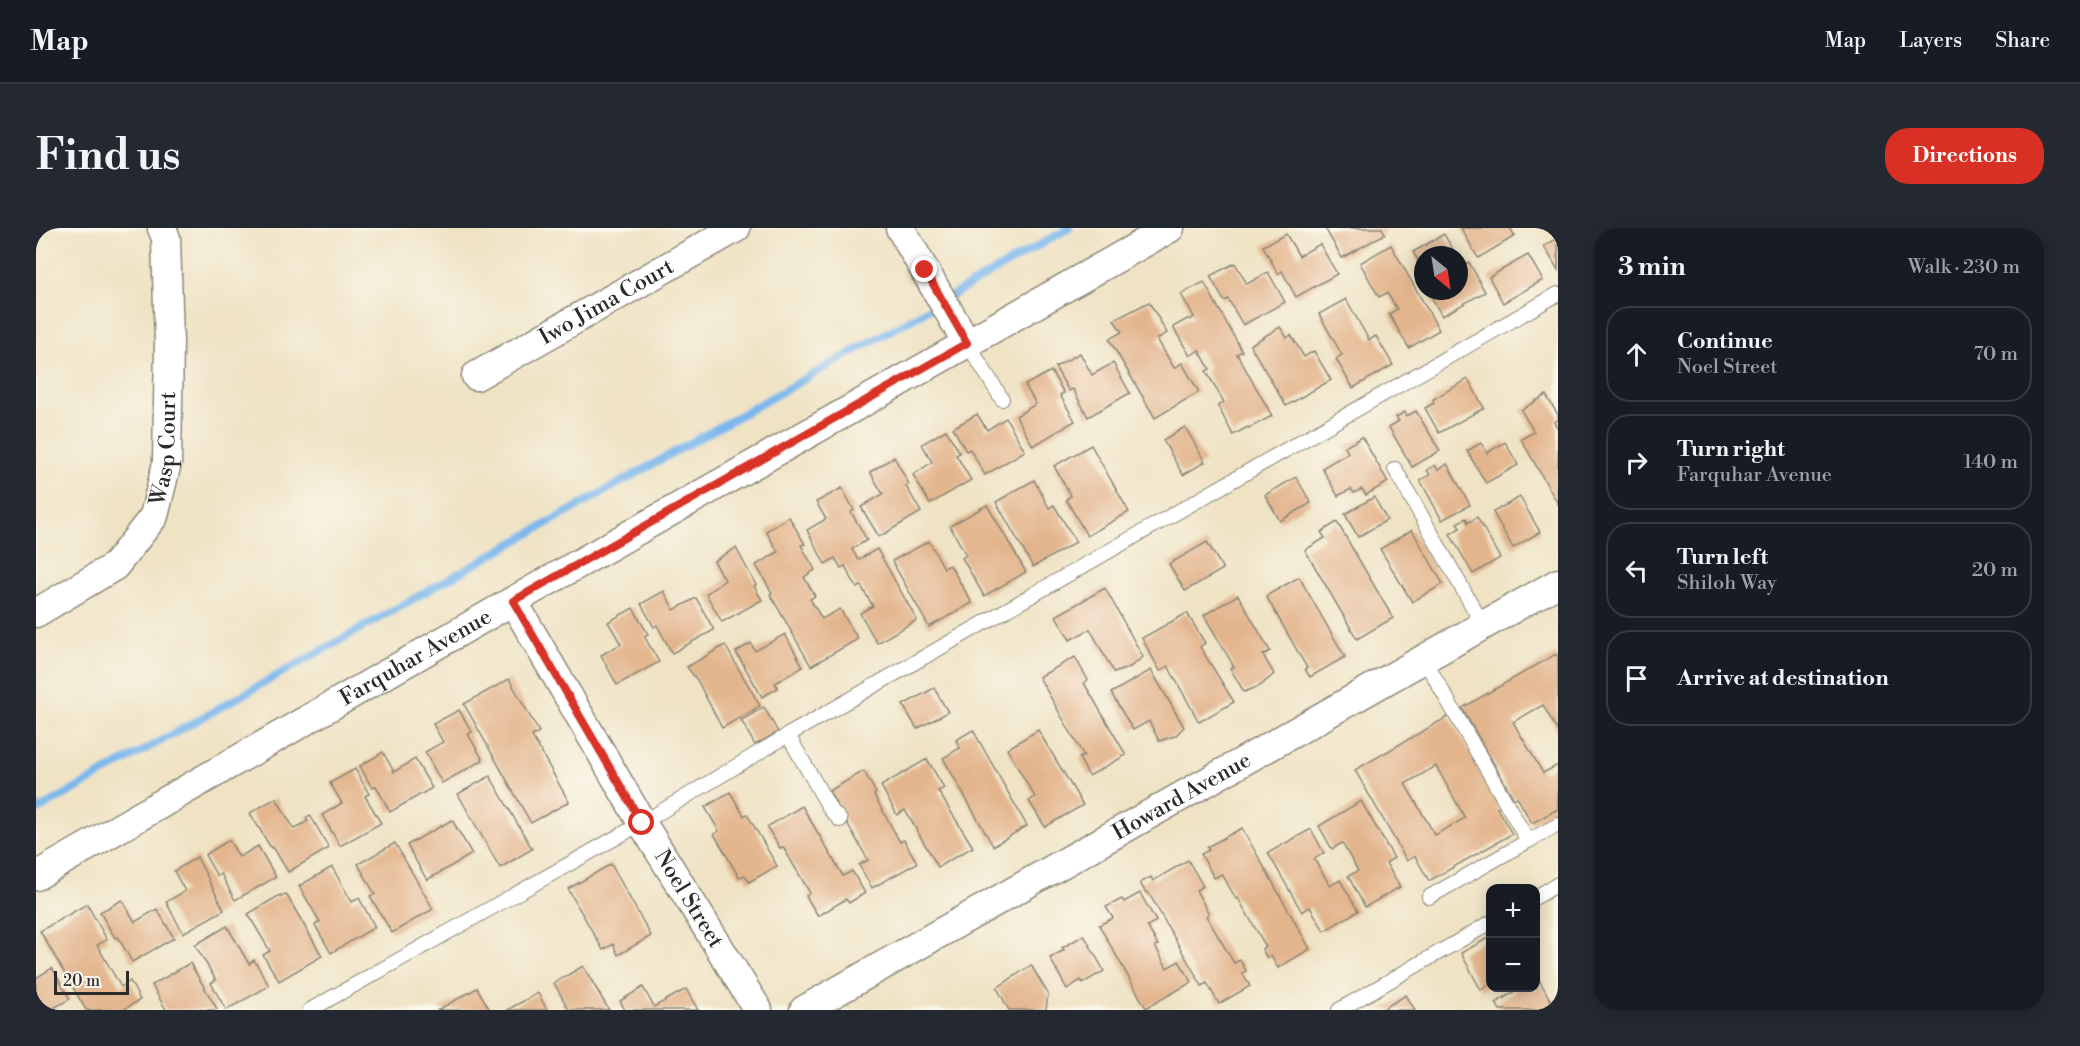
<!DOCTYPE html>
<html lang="en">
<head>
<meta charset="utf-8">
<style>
  body { margin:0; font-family:"Libre Bodoni",serif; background:#242831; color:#f1f3f6 }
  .controls { position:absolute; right:18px; bottom:18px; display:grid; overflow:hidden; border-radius:12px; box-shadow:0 3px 15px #0003 }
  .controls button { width:54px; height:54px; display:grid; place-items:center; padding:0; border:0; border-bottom:2px solid #363941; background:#171b24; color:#f1f3f6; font:30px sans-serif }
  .compass { position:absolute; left:1378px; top:18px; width:54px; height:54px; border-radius:50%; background:#171b24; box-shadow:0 3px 15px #0003; rotate:150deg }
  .scale { position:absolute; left:18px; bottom:15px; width:75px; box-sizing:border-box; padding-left:6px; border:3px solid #2b2b2b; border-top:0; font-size:16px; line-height:21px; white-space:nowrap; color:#2b2b2b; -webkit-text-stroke:4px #fbf7ec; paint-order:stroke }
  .stop { position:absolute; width:18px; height:18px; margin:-14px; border:4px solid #d93025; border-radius:50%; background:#fff }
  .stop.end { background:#d93025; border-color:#fff; box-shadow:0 2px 6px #0008 }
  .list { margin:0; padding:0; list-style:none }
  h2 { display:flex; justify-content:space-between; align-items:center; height:78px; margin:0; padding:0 24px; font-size:26px }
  h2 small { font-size:20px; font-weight:400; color:#9ea1a6 }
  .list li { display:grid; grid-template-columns:39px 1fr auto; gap:18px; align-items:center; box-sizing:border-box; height:96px; margin:0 12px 12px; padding:0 12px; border:2px solid #363941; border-radius:24px }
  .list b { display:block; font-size:22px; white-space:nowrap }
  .list p { margin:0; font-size:20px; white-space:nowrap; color:#9ea1a6 }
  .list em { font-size:20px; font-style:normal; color:#9ea1a6 }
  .icon { flex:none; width:33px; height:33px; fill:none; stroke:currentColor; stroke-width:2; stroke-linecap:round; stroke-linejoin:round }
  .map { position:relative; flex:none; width:1522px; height:782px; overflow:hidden; border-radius:24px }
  header { display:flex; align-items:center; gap:36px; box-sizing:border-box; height:84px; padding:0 30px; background:#171b24; border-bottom:2px solid #363941 }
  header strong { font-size:28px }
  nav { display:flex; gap:33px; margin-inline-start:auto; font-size:21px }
  .intro { display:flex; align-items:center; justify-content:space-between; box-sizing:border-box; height:144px; padding:0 36px }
  h1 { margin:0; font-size:42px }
  .button { padding:15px 27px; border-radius:24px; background:#d93025; color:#fff; font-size:21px; font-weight:700 }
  main { display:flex; gap:36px; padding:0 36px }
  aside { flex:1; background:#171b24; border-radius:24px; box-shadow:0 3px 15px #0003 }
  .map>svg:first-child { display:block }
</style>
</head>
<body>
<header>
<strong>Map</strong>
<nav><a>Map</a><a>Layers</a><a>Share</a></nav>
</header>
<div class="intro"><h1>Find us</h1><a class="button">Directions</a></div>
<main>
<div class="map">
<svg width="1522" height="782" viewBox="0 0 1522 782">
  <rect width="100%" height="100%" fill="#fbf7ec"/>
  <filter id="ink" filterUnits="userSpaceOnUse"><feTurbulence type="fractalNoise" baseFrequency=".0167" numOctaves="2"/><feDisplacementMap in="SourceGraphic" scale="12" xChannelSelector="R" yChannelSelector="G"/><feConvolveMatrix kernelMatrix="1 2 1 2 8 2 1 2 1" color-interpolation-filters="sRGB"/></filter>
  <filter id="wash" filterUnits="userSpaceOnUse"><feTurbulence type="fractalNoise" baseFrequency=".008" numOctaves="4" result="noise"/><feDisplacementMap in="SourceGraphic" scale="24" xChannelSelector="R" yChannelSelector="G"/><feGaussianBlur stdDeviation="1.35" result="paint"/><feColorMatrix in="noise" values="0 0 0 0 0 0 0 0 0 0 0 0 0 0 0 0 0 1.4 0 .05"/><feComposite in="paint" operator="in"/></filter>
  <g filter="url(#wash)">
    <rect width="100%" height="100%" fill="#efe3c4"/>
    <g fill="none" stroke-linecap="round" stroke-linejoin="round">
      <path stroke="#7ab7ed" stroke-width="8" d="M 0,583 L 877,90 L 1033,0"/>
    </g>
    <g id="blocks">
      <g fill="#e3b58d" fill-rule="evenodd">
        <path d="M 1289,0 L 1346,0 L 1349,6 L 1306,30 Z"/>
        <path d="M 1425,0 L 1474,0 L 1479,8 L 1442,30 Z"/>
        <path d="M 1250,6 L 1263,28 L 1284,16 L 1301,46 L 1260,69 L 1246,43 L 1242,46 L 1227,18 Z"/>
        <path d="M 1408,6 L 1420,27 L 1387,27 L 1387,41 L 1377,24 Z"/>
        <path d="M 1522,10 L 1522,42 L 1508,18 Z"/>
        <path d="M 1355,17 L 1403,102 L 1373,120 L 1353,86 L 1361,81 L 1351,65 L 1343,69 L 1324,35 Z"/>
        <path d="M 1492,27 L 1507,52 L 1467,75 L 1453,49 Z"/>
        <path d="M 1423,33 L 1426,38 L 1433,34 L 1449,64 L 1406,88 L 1392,63 L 1423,63 Z"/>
        <path d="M 1199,35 L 1211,56 L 1232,44 L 1249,74 L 1207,97 L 1192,71 L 1188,73 L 1174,48 Z"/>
        <path d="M 1168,54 L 1206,123 L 1201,126 L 1236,188 L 1213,200 L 1212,199 L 1197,207 L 1182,178 L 1188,174 L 1170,143 L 1174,141 L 1163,122 L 1154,128 L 1137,99 L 1153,90 L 1154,92 L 1158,89 L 1145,66 Z"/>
        <path d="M 1310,71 L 1333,112 L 1340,108 L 1357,137 L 1317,160 L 1300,131 L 1306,127 L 1283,86 Z"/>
        <path d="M 1113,74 L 1131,105 L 1121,111 L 1138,140 L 1146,135 L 1163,164 L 1119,190 L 1073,111 L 1086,104 L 1078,92 Z"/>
        <path d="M 1244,99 L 1251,110 L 1255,107 L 1268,129 L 1278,123 L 1295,152 L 1250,178 L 1214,117 Z"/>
        <path d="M 1044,125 L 1056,147 L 1077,135 L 1094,165 L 1052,189 L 1037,161 L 1033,163 L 1019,139 Z"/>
        <path d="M 1015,143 L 1028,165 L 1024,167 L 1039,193 L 997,218 L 980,188 L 1000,176 L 989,157 Z"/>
        <path d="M 1432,151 L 1448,180 L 1403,205 L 1389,180 L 1398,175 L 1397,171 Z"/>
        <path d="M 1510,167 L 1522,187 L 1522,192 L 1518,194 L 1522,201 L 1522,276 L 1485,211 L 1498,204 L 1485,182 Z"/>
        <path d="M 1380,183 L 1404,223 L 1376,239 L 1353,199 L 1363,193 L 1360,189 L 1369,184 L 1371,188 Z"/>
        <path d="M 941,186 L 951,202 L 970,190 L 989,223 L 949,247 L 934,221 L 930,223 L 917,200 Z"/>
        <path d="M 1149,199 L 1169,234 L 1147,247 L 1127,212 Z"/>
        <path d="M 910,202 L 924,225 L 920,227 L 935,252 L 894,276 L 877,247 L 896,234 L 886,216 Z"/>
        <path d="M 1326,209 L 1352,254 L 1330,267 L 1326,261 L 1318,265 L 1315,261 L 1302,268 L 1286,240 L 1312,225 L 1309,219 Z"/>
        <path d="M 1469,214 L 1482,237 L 1450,255 L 1431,223 L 1445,215 L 1451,225 Z"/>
        <path d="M 1055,217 L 1093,284 L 1051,308 L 1030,271 L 1035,268 L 1018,238 Z"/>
        <path d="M 858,229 L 873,256 L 870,258 L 885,284 L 843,309 L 825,279 L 847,266 L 834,244 Z"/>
        <path d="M 1411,236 L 1434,277 L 1406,292 L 1384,252 L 1394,247 L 1391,242 L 1399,237 L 1402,242 Z"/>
        <path d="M 1260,249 L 1275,275 L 1244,293 L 1229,267 Z"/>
        <path d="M 998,252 L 1013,280 L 1018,277 L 1040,314 L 997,339 L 960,274 Z"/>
        <path d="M 806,260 L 818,282 L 815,284 L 831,312 L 816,321 L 822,332 L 841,321 L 881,392 L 841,415 L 824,385 L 837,378 L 825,358 L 821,360 L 809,338 L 805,340 L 799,330 L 789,336 L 771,302 L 790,291 L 780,274 Z"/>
        <path d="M 1338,269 L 1351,292 L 1322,309 L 1309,286 Z"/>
        <path d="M 1484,269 L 1504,304 L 1477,320 L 1457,284 Z"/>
        <path d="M 951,277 L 990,344 L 948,368 L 926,330 L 930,327 L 914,298 Z"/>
        <path d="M 753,289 L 769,316 L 765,317 L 779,342 L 768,349 L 779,368 L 774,371 L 786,391 L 804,381 L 822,411 L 775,438 L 734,366 L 736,365 L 720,337 L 742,324 L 730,303 Z"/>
        <path d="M 1441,289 L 1464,330 L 1437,346 L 1414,306 L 1424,300 L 1421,295 L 1430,290 L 1432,295 Z"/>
        <path d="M 1301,294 L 1357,390 L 1321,411 L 1269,322 L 1289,310 L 1285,304 Z"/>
        <path d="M 1376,302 L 1407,356 L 1376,374 L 1344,321 Z"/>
        <path d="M 893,313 L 908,340 L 914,337 L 936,375 L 893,399 L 856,333 Z"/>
        <path d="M 1171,314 L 1187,341 L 1149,363 L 1133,336 Z"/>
        <path d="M 700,320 L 720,357 L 718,358 L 726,372 L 686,394 L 670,366 L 689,352 L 678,333 Z"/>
        <path d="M 1263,349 L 1309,429 L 1274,449 L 1269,441 L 1271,440 L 1230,368 Z"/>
        <path d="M 1069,360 L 1107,429 L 1094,439 L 1078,445 L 1054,401 L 1034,412 L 1020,388 Z"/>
        <path d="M 628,363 L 638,382 L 660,370 L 678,402 L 636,425 L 621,397 L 618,399 L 605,376 Z"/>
        <path d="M 1202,367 L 1234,423 L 1227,427 L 1238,446 L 1224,458 L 1208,464 L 1194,440 L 1198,439 L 1168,387 Z"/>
        <path d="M 597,380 L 612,406 L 608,408 L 623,434 L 581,457 L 565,427 L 585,416 L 572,394 Z"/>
        <path d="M 1151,385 L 1169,415 L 1164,419 L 1198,474 L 1163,494 L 1132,438 L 1124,443 L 1106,410 Z"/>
        <path d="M 749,406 L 767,439 L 739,455 L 742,460 L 726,469 L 700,424 L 715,415 L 719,423 Z"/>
        <path d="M 689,417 L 724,478 L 686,500 L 661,452 L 651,439 Z"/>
        <path d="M 1520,426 L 1522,429 L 1522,504 L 1507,477 L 1477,494 L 1507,545 L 1522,537 L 1522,581 L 1496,595 L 1481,569 L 1478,571 L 1426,480 Z"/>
        <path d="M 1039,429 L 1052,452 L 1048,455 L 1090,527 L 1053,548 L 1043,530 L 1048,528 L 1003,449 Z"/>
        <path d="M 1115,442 L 1148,499 L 1139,508 L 1123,513 L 1113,493 L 1097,502 L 1075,465 Z"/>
        <path d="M 473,451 L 503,504 L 496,508 L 533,574 L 495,595 L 428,476 Z"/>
        <path d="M 898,460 L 912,484 L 881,501 L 867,477 Z"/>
        <path d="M 728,479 L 742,504 L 719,517 L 705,492 Z"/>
        <path d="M 423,482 L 436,504 L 432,506 L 447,532 L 406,555 L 389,524 L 407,514 L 397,496 Z"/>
        <path d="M 1413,488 L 1464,578 L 1461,580 L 1476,606 L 1393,653 L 1379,628 L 1371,633 L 1319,542 ZM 1400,538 L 1429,590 L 1399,607 L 1369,556 Z"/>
        <path d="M 937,502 L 991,598 L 957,618 L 907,530 L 924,520 L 920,512 Z"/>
        <path d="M 1002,502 L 1047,577 L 1009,599 L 993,573 L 999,569 L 971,521 Z"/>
        <path d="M 347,524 L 358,544 L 379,531 L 396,560 L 354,584 L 340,558 L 336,560 L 324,538 Z"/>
        <path d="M 891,531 L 908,560 L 902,563 L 937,619 L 902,639 L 869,582 L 861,587 L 845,558 Z"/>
        <path d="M 319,541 L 333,566 L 329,568 L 345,595 L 304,618 L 286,587 L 306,575 L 294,555 Z"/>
        <path d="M 828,543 L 840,565 L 838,567 L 864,614 L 868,612 L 881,635 L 836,660 L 823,637 L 832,632 L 793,563 Z"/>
        <path d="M 454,548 L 496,621 L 464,640 L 422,566 Z"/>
        <path d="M 694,564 L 708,588 L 711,586 L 741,638 L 713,654 L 709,647 L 703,649 L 678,606 L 683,603 L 669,579 Z"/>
        <path d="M 240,570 L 258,601 L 272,593 L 270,590 L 274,587 L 293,620 L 252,644 L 237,619 L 235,620 L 214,585 Z"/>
        <path d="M 1325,573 L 1358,630 L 1350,635 L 1364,659 L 1329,679 L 1312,648 L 1322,643 L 1306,615 L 1296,621 L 1283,598 Z"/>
        <path d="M 766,578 L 807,648 L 816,643 L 829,665 L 813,675 L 810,671 L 782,688 L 770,668 L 774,665 L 747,619 L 744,620 L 731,599 Z"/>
        <path d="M 416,592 L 436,626 L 391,652 L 371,617 Z"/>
        <path d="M 1206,600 L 1274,721 L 1242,740 L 1235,728 L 1231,730 L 1226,721 L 1230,719 L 1202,670 L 1200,671 L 1186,646 L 1178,650 L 1165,626 L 1173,622 L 1171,619 Z"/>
        <path d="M 1275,601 L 1288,625 L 1278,631 L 1294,658 L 1304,652 L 1322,683 L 1288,703 L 1274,679 L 1266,684 L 1232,625 Z"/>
        <path d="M 193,612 L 203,629 L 222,618 L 240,649 L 199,672 L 185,646 L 181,648 L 169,627 Z"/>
        <path d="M 359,615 L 397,681 L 356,705 L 334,668 L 339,666 L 322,636 Z"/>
        <path d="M 161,629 L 188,682 L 147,705 L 130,674 L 149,663 L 138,643 Z"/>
        <path d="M 1152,632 L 1167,658 L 1160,662 L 1173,686 L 1170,688 L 1198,735 L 1204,732 L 1210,743 L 1206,745 L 1214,758 L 1183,776 L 1171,755 L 1166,758 L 1112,664 L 1110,665 L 1104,655 L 1115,649 L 1117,653 Z"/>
        <path d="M 575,636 L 615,708 L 582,727 L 577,716 L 567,722 L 532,661 Z"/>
        <path d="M 296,639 L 316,674 L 323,670 L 339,699 L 295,725 L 279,697 L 284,694 L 263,658 Z"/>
        <path d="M 1104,665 L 1120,693 L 1111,698 L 1122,717 L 1119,718 L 1131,740 L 1143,733 L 1156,754 L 1110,780 L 1063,697 L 1077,690 L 1070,679 L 1086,671 L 1088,674 Z"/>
        <path d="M 250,666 L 286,728 L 243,753 L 227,727 L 234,723 L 212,686 L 244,667 L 245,668 Z"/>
        <path d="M 86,672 L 99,694 L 121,681 L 138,710 L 96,734 L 82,709 L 79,710 L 64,684 Z"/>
        <path d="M 51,676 L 71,712 L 61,717 L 85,759 L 94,753 L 104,772 L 87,782 L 50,782 L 4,703 Z"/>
        <path d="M 191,698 L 213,736 L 218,732 L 233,758 L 190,782 L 175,755 L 180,752 L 159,717 Z"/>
        <path d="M 1048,707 L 1068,743 L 1047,755 L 1045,752 L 1031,761 L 1014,730 L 1028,722 L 1026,720 Z"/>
        <path d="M 1454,709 L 1454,756 L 1445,762 L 1425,725 Z"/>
        <path d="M 154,735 L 181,781 L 178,782 L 130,782 L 116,757 Z"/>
        <path d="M 995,737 L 1012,766 L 1010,782 L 973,782 L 961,760 Z"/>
        <path d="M 547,738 L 573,782 L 533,782 L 518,755 Z"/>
        <path d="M 16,740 L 34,771 L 14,782 L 0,782 L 0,750 Z"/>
        <path d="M 1500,746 L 1516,775 L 1503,782 L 1464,782 L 1460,775 L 1479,763 L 1477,760 L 1500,760 Z"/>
        <path d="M 607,759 L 618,779 L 650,761 L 662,782 L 589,782 L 584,773 Z"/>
        <path d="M 441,760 L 454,782 L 402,782 Z"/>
        <path d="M 502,765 L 511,782 L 471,782 Z"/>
        <path d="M 1370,767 L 1379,782 L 1345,782 Z"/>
      </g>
    </g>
  </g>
  <g filter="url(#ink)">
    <use href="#blocks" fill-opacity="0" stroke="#8d8778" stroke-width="1.5"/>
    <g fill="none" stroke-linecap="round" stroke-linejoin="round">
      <g stroke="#8d8778" stroke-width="16">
        <g id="lane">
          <path d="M 931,115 L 966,171"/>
          <path d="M 1359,241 L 1447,397"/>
          <path d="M 1388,431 L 1492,613 L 1522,597"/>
          <path d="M 752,507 L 794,581 L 804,592"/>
          <path d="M 1393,669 L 1492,613"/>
          <path d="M 1500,669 L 1522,656"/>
          <path d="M 274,782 L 606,595 L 752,507 L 1522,66"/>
          <path d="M 1303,782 L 1454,695"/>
        </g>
      </g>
      <g stroke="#8d8778" stroke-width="31">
        <g id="street">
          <path d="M 864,0 L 931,115"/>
          <path id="s1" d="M 440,148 L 700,0"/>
          <path id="s2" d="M 477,373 L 606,595 L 722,782"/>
          <path id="s3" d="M 0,385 L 79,338 L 118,288 L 131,235 L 133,116 L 130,10 L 126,0"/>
          <path id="s4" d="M 0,648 L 477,373 L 1134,0"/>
          <path id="s5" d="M 768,782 L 1522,355"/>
        </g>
      </g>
      <use href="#lane" stroke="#fff" stroke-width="14"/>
      <use href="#street" stroke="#fff" stroke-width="28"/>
    </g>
  </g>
  <g fill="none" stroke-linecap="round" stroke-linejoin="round" filter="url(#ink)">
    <path stroke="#d93025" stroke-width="8" d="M 606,595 L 477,373 L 931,115 L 889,42"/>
  </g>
  <g text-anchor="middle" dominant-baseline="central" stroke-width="6" stroke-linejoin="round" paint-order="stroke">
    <g font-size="22" fill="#2b2b2b" stroke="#fbf7ec">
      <text stroke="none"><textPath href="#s1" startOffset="150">Iwo Jima Court</textPath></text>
      <text stroke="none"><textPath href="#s3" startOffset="224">Wasp Court</textPath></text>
      <text stroke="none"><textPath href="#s4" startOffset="438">Farquhar Avenue</textPath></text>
      <text stroke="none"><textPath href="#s5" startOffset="434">Howard Avenue</textPath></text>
      <text stroke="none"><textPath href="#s2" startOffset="346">Noel Street</textPath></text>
    </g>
  </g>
</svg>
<div class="controls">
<button>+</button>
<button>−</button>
</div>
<svg class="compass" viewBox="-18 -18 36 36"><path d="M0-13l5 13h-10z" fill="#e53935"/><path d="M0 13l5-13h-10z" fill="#9ea1a6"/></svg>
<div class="scale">20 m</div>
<div class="stop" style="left:606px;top:595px"></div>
<div class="stop end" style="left:889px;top:42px"></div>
</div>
<aside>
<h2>3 min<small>Walk · 230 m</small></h2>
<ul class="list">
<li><svg class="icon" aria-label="ahead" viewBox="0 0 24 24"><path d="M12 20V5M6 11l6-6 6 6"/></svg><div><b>Continue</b><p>Noel Street</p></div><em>70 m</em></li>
<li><svg class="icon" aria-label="right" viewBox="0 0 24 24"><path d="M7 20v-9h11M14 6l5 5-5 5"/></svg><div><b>Turn right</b><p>Farquhar Avenue</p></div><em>140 m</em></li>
<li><svg class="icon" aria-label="left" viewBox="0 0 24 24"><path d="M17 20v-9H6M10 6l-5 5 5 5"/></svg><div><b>Turn left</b><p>Shiloh Way</p></div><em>20 m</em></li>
<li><svg class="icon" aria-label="arrive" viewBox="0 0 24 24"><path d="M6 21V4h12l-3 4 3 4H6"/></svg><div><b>Arrive at destination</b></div></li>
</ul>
</aside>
</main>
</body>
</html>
